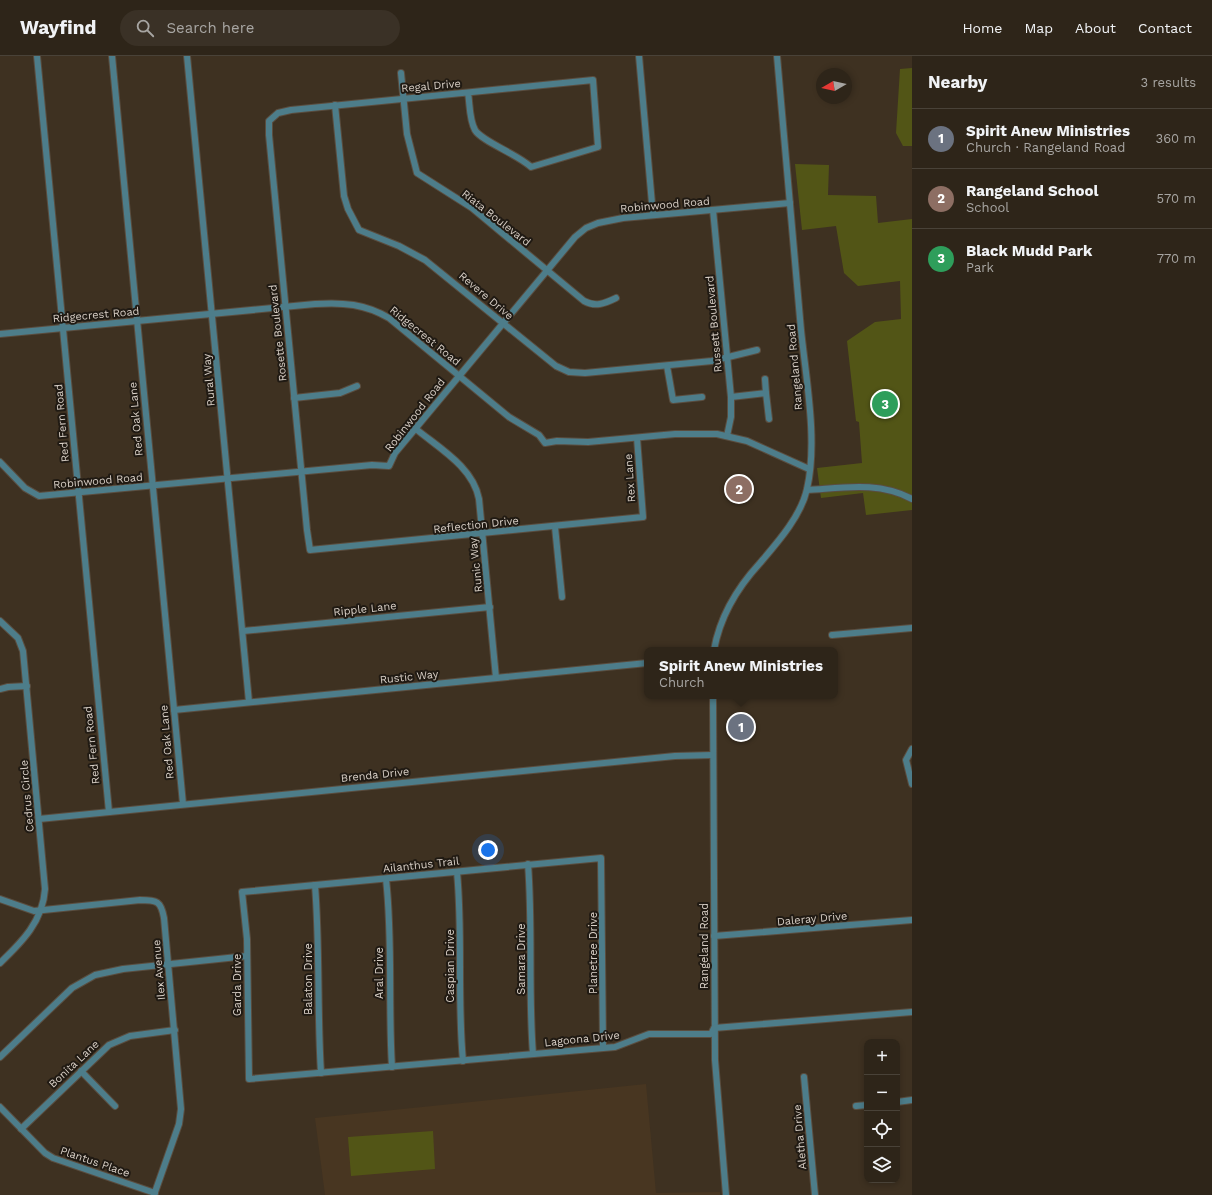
<!DOCTYPE html>
<html lang="en">
<head>
<meta charset="utf-8">
<style>
  body { margin:0; font-family:"Work Sans",sans-serif; background:#3a3126; color:#f1f3f6 }
  .controls { position:absolute; right:12px; bottom:12px; display:grid; overflow:hidden; border-radius:8px; box-shadow:0 2px 6px #0003 }
  .controls button { width:36px; height:36px; display:grid; place-items:center; padding:0; border:0; border-bottom:1px solid #494238; background:#2e2519; color:#f1f3f6; font:20px sans-serif }
  .compass { position:absolute; left:816px; top:12px; width:36px; height:36px; border-radius:50%; background:#2e2519; box-shadow:0 2px 6px #0003; rotate:261deg }
  .you { position:absolute; left:488px; top:794px; width:14px; height:14px; margin:-10px; border:3px solid #fff; border-radius:50%; background:#1a73e8; box-shadow:0 0 0 6px #1a73e833 }
  .badge { display:grid; place-items:center; width:26px; height:26px; border-radius:50%; background:#1a73e8; color:#fff; font-size:13px; font-weight:700 }
  .pin { position:absolute; translate:-50% -50%; border:2px solid #fff; box-shadow:0 1px 4px #0006 }
  .popup { position:absolute; left:644px; top:591px; width:194px; height:52px; box-sizing:border-box; display:grid; place-content:center; border-radius:8px; background:#2e2519; filter:drop-shadow(0 1px 3px #0005); font-size:13px; white-space:nowrap; color:#a7a5a2 }
  .popup b { font-size:15px; color:#f1f3f6 }
  .popup::after { content:''; position:absolute; left:50%; top:100%; margin-left:-8px; border:8px solid transparent; border-top-color:#2e2519 }
  .list { margin:0; padding:0; list-style:none }
  h2 { display:flex; justify-content:space-between; align-items:center; height:52px; margin:0; padding:0 16px; font-size:17px }
  h2 small { font-size:13px; font-weight:400; color:#a7a5a2 }
  .list li { display:grid; grid-template-columns:26px 1fr auto; gap:12px; align-items:center; box-sizing:border-box; height:60px; padding:0 16px; border-top:1px solid #494238 }
  .list b { display:block; font-size:15px; white-space:nowrap }
  .list p { margin:0; font-size:13px; white-space:nowrap; color:#a7a5a2 }
  .list em { font-size:13px; font-style:normal; color:#a7a5a2 }
  .icon { flex:none; width:22px; height:22px; fill:none; stroke:currentColor; stroke-width:2; stroke-linecap:round; stroke-linejoin:round }
  .map { position:relative; flex:none; width:912px; height:1139px; overflow:hidden }
  header { display:flex; align-items:center; gap:24px; box-sizing:border-box; height:56px; padding:0 20px; background:#2e2519; border-bottom:1px solid #494238 }
  header strong { font-size:19px }
  nav { display:flex; gap:22px; margin-inline-start:auto; font-size:14px }
  .search { width:280px; height:36px; background:#3a3126; display:flex; align-items:center; gap:10px; box-sizing:border-box; padding:0 14px; border-radius:22px; color:#a7a5a2; font-size:15px }
  main { display:flex }
  aside { flex:1; background:#2e2519 }
  .map>svg:first-child { display:block }
</style>
</head>
<body>
<header>
<strong>Wayfind</strong>
<div class="search"><svg class="icon" aria-label="search" viewBox="0 0 24 24"><circle cx="10" cy="10" r="6"/><path d="M15 15l6 6"/></svg>Search here</div>
<nav><a>Home</a><a>Map</a><a>About</a><a>Contact</a></nav>
</header>
<main>
<div class="map">
<svg width="912" height="1139" viewBox="0 0 912 1139">
  <rect width="100%" height="100%" fill="#3e3121"/>
  <path fill="#483621" d="M 646,1028 L 656,1137 L 720,1136 L 720,1139 L 325,1139 L 315,1062 Z"/>
  <g fill="#525516">
    <path d="M 912,12 L 912,90 L 903,90 L 896,77 L 900,13 Z"/>
    <path d="M 795,108 L 829,109 L 828,139 L 876,140 L 878,167 L 912,163 L 912,454 L 866,459 L 863,437 L 821,442 L 817,412 L 862,407 L 859,366 L 856,365 L 847,285 L 875,266 L 901,263 L 900,225 L 858,230 L 844,217 L 836,170 L 802,174 Z"/>
    <path d="M 433,1075 L 435,1113 L 351,1120 L 348,1081 Z"/>
  </g>
  <g fill="none" stroke-linecap="round" stroke-linejoin="round">
    <g stroke="#5a4d3f" stroke-width="8">
      <g id="minor">
        <path d="M 37,0 L 109,756"/>
        <path d="M 112,0 L 183,748"/>
        <path d="M 187,0 L 249,646"/>
        <path d="M 639,0 L 653,159"/>
        <path d="M 401,17 L 407,78 L 417,117 L 472,152 L 584,245 C 595,251 604,248 616,242"/>
        <path d="M 468,37 C 470,48 469,63 475,74 C 481,85 519,99 531,111 L 598,91 L 593,24 L 291,54 L 278,57 L 269,65 L 269,79 L 307,474 L 310,494 L 643,461 L 637,382"/>
        <path d="M 335,49 L 344,140 L 348,153 L 359,174 L 399,190 L 425,204 L 556,310 L 569,316 L 585,317 L 712,305 L 757,294"/>
        <path d="M 713,154 L 731,341 L 731,361 L 727,380"/>
        <path d="M 0,278 L 315,248 C 343,246 365,248 389,262 L 509,361 L 539,379 L 545,387 L 557,385 L 588,386 L 675,378 L 717,378 L 747,385 L 809,413"/>
        <path d="M 667,310 L 673,344 L 702,341"/>
        <path d="M 765,323 L 766,337"/>
        <path d="M 731,341 L 766,337 L 769,363"/>
        <path d="M 294,342 L 340,337 L 357,330"/>
        <path d="M 416,373 C 439,392 473,411 479,443 L 496,622"/>
        <path d="M 0,406 L 25,432 L 39,440 L 372,409 L 389,410 L 395,397 L 575,181 L 586,172 L 598,167 L 623,162 L 790,147"/>
        <path d="M 807,434 C 843,432 878,425 912,443"/>
        <path d="M 555,471 L 562,541"/>
        <path d="M 0,565 L 18,582 L 23,595 L 45,833 C 43,865 22,886 0,907"/>
        <path d="M 243,575 L 490,551"/>
        <path d="M 832,579 L 912,572"/>
        <path d="M 714,594 C 720,560 737,532 760,507 C 778,486 801,460 807,433 C 818,385 806,323 801,274 C 793,183 785,91 777,0"/>
        <path d="M 0,633 L 8,631 L 27,630"/>
        <path d="M 713,640 L 715,1004 L 726,1139"/>
        <path d="M 174,654 L 647,607"/>
        <path d="M 912,693 L 906,704 L 912,728"/>
        <path d="M 39,763 L 675,700 L 713,699"/>
        <path d="M 528,808 C 533,872 528,935 533,998"/>
        <path d="M 457,816 C 463,879 457,942 463,1005"/>
        <path d="M 386,823 C 393,885 388,948 392,1011"/>
        <path d="M 315,829 C 320,892 317,954 321,1017"/>
        <path d="M 0,843 L 34,855 L 140,844 C 157,844 161,845 164,862 L 181,1053 L 179,1068 L 154,1139"/>
        <path d="M 714,880 L 912,864"/>
        <path d="M 603,992 L 601,802 L 242,836 L 247,883 L 249,1023 L 615,991 L 649,978 L 711,978 L 714,972 L 912,956"/>
        <path d="M 0,1001 L 72,932 L 95,919 L 123,913 L 247,900"/>
        <path d="M 81,1015 L 115,1050"/>
        <path d="M 804,1021 L 815,1139"/>
        <path d="M 897,1046 L 912,1044"/>
        <path d="M 856,1050 L 867,1049"/>
        <path d="M 0,1051 L 45,1097 L 53,1102 L 155,1137"/>
        <path d="M 21,1073 L 109,989 L 130,980 L 175,974"/>
      </g>
    </g>
    <use href="#minor" stroke="#4d7d8a" stroke-width="6"/>
  </g>
  <g text-anchor="middle" dominant-baseline="central" stroke-width="4" stroke-linejoin="round" paint-order="stroke">
    <g font-size="11" fill="#d8cfc6" stroke="#201a13">
      <text transform="translate(431 30) rotate(-5)">Regal Drive</text>
      <text transform="translate(665 149) rotate(-5)">Robinwood Road</text>
      <text transform="translate(496 162) rotate(38)">Riata Boulevard</text>
      <text transform="translate(486 240) rotate(40)">Revere Drive</text>
      <text transform="translate(96 259) rotate(-5)">Ridgecrest Road</text>
      <text transform="translate(714 268) rotate(-95)">Russett Boulevard</text>
      <text transform="translate(278 277) rotate(-96)">Rosette Boulevard</text>
      <text transform="translate(425 280) rotate(39)">Ridgecrest Road</text>
      <text transform="translate(795 311) rotate(-95)">Rangeland Road</text>
      <text transform="translate(209 324) rotate(-95)">Rural Way</text>
      <text transform="translate(415 359) rotate(-52)">Robinwood Road</text>
      <text transform="translate(136 363) rotate(-95)">Red Oak Lane</text>
      <text transform="translate(62 367) rotate(-95)">Red Fern Road</text>
      <text transform="translate(630 422) rotate(-94)">Rex Lane</text>
      <text transform="translate(98 425) rotate(-5)">Robinwood Road</text>
      <text transform="translate(476 469) rotate(-6)">Reflection Drive</text>
      <text transform="translate(476 509) rotate(-96)">Runic Way</text>
      <text transform="translate(365 553) rotate(-6)">Ripple Lane</text>
      <text transform="translate(409 621) rotate(-6)">Rustic Way</text>
      <text transform="translate(167 686) rotate(-95)">Red Oak Lane</text>
      <text transform="translate(92 689) rotate(-96)">Red Fern Road</text>
      <text transform="translate(375 719) rotate(-6)">Brenda Drive</text>
      <text transform="translate(27 740) rotate(-95)">Cedrus Circle</text>
      <text transform="translate(421 809) rotate(-6)">Ailanthus Trail</text>
      <text transform="translate(812 863) rotate(-5)">Daleray Drive</text>
      <text transform="translate(704 890) rotate(-90)">Rangeland Road</text>
      <text transform="translate(593 897) rotate(-90)">Planetree Drive</text>
      <text transform="translate(521 903) rotate(-90)">Samara Drive</text>
      <text transform="translate(450 910) rotate(-90)">Caspian Drive</text>
      <text transform="translate(159 914) rotate(-95)">Ilex Avenue</text>
      <text transform="translate(379 917) rotate(-90)">Aral Drive</text>
      <text transform="translate(308 923) rotate(-90)">Balaton Drive</text>
      <text transform="translate(237 929) rotate(-90)">Garda Drive</text>
      <text transform="translate(582 983) rotate(-6)">Lagoona Drive</text>
      <text transform="translate(74 1008) rotate(-43)">Bonita Lane</text>
      <text transform="translate(800 1081) rotate(-95)">Aletha Drive</text>
      <text transform="translate(95 1106) rotate(19)">Plantus Place</text>
    </g>
  </g>
</svg>
<div class="controls">
<button>+</button>
<button>−</button>
<button><svg class="icon" aria-label="locate" viewBox="0 0 24 24"><circle cx="12" cy="12" r="6"/><path d="M12 2v4M12 18v4M2 12h4M18 12h4"/></svg></button>
<button><svg class="icon" aria-label="layers" viewBox="0 0 24 24"><path d="M12 4l9 5-9 5-9-5zM3 14l9 5 9-5"/></svg></button>
</div>
<svg class="compass" viewBox="-18 -18 36 36"><path d="M0-13l5 13h-10z" fill="#e53935"/><path d="M0 13l5-13h-10z" fill="#a7a5a2"/></svg>
<div class="you"></div>
<div class="pin badge" style="left:741px;top:671px;background:#6b7280">1</div>
<div class="popup"><b>Spirit Anew Ministries</b>Church</div>
<div class="pin badge" style="left:739px;top:433px;background:#8d6e63">2</div>
<div class="pin badge" style="left:885px;top:348px;background:#2e9e5b">3</div>
</div>
<aside>
<h2>Nearby<small>3 results</small></h2>
<ul class="list">
<li><span class="badge" style="background:#6b7280">1</span><div><b>Spirit Anew Ministries</b><p>Church · Rangeland Road</p></div><em>360 m</em></li>
<li><span class="badge" style="background:#8d6e63">2</span><div><b>Rangeland School</b><p>School</p></div><em>570 m</em></li>
<li><span class="badge" style="background:#2e9e5b">3</span><div><b>Black Mudd Park</b><p>Park</p></div><em>770 m</em></li>
</ul>
</aside>
</main>
</body>
</html>
